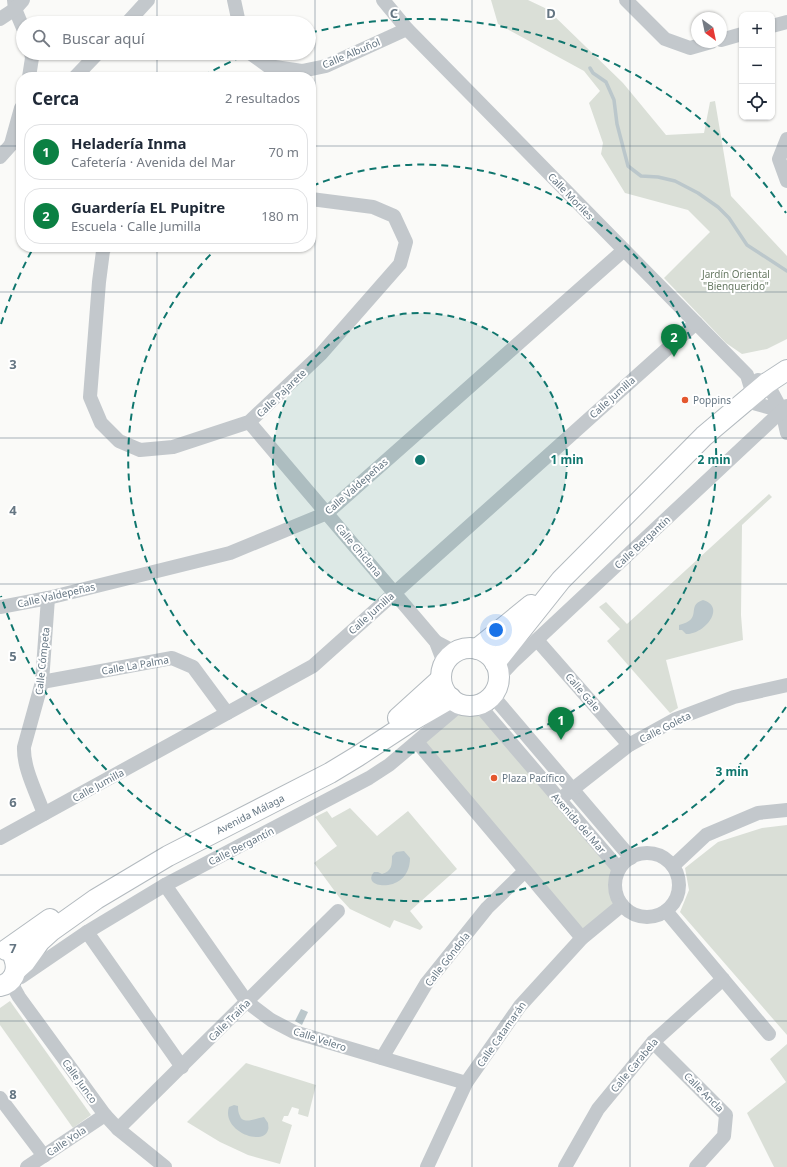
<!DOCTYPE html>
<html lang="es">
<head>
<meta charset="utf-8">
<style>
  body { margin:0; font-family:"Noto Sans",sans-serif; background:#f6f6f7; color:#1f2937 }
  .controls { position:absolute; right:12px; top:12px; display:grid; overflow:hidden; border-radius:8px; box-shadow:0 1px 3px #0004 }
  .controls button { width:36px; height:36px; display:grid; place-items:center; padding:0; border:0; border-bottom:1px solid #e0e1e3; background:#fff; color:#1f2937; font:20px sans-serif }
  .compass { position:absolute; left:691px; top:12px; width:36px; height:36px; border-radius:50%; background:#fff; box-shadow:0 1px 3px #0004; rotate:147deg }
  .you { position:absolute; left:496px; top:630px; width:14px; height:14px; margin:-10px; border:3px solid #fff; border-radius:50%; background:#1a73e8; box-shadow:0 0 0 6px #1a73e833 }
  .badge { display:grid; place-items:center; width:26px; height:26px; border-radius:50%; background:#0b8043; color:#fff; font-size:13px; font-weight:700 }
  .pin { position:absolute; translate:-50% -33px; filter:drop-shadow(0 1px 2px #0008) }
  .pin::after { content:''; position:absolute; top:21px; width:14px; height:12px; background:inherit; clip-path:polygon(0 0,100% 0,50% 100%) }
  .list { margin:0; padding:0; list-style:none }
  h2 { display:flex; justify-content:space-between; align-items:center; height:52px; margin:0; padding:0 16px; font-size:17px }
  h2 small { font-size:13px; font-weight:400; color:#747a83 }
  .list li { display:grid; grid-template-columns:26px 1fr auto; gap:12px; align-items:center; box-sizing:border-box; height:56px; margin:0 8px 8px; padding:0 8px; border:1px solid #e0e1e3; border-radius:16px }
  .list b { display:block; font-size:15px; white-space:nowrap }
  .list p { margin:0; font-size:13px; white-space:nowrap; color:#747a83 }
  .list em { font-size:13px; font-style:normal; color:#747a83 }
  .icon { flex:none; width:22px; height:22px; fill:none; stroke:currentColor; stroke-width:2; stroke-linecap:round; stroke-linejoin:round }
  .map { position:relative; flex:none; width:787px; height:1167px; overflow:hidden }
  .search { position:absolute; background:#fff; box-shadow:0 1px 3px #0004; left:16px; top:16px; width:300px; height:44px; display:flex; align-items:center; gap:10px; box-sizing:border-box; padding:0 14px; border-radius:22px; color:#747a83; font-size:15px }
  .panel { position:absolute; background:#fff; box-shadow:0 1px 3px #0004; left:16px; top:72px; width:300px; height:180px; border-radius:16px }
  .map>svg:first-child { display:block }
</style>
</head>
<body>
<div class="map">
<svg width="787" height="1167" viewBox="0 0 787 1167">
  <rect width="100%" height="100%" fill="#fafaf8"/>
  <g fill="#dadfd7">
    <path d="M 491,0 L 528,0 L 547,9 L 623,83 L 666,135 L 704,133 L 710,102 L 715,101 L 731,196 L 787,256 L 787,339 L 767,349 L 742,354 L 726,343 L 664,278 L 710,232 L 688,210 L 625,193 L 601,154 L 603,143 L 589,103 L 600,91 L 584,71 L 498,24 Z"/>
    <path d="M 769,494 L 772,497 L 742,525 L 741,615 L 743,640 L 666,660 L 678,708 L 670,713 L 607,641 L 620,629 L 599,607 L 606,602 L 627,624 Z"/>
    <path d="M 463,708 L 476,708 L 614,870 L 612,888 L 617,904 L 582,932 L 422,743 Z"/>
    <path d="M 350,808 L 377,836 L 408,811 L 457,869 L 410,911 L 423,927 L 420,930 L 394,920 L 390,928 L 350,909 L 339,897 L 314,863 L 337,846 L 315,817 L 327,811 L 332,818 Z"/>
    <path d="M 787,825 L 787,1035 L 680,912 L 689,890 L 685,868 L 718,842 L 762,828 Z"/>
    <path d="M 10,1001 L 91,1115 L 73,1128 L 0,1025 L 0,1008 Z"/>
    <path d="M 787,1044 L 787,1167 L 774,1167 L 747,1113 L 786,1082 L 770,1059 Z"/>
    <path d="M 246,1063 L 316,1085 L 308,1117 L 298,1114 L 299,1109 L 292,1107 L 288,1116 L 284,1116 L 282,1121 L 292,1125 L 280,1164 L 248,1155 L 220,1142 L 187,1122 Z"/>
  </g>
  <g fill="#bbc7cb">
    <path d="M 703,600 C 727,607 704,635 686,634 L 682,630 L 679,630 L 679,625 C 704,619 685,606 703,600 Z"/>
    <path d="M 404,851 L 410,858 C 410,895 359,889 374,872 L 378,872 L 382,874 C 392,871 392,865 392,856 L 396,852 Z"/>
    <path d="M 301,1009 L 308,1012 L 302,1025 L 295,1021 Z"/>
    <path d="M 234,1105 L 238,1106 C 238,1109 238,1113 240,1116 C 243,1125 257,1118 264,1117 L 268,1123 C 268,1125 269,1128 268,1130 C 263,1147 221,1131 229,1107 Z"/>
  </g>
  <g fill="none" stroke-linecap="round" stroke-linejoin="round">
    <path stroke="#bbc7cb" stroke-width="3.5" d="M 590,68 L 593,73 L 606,82 L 614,100 L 617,124 L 628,166 L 641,176 L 658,177 L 675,181 L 698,193 L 718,207 L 729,218 L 747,245 L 787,271"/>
    <g stroke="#b3babf" stroke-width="22">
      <g id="secondary">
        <circle cx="470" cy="677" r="29"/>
        <path d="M 477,649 L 531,605"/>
        <path d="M 495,663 L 561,580 L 704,436 L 767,383 L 787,370"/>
        <path d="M 398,718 L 441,679"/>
        <path d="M 6,950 L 50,919"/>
        <path d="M 16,970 L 25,962 L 40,941 L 51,931 L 96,899 L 168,856 L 330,773 L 358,756 L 413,720 L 451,698"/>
        <path d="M 0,986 C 13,983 19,971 14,958"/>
      </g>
    </g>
    <g stroke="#c3c8cc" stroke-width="14">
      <path d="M 14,0 L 15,9 L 23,28"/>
      <path d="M 234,0 L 239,23"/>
      <path d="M 383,0 L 407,29 L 747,375 L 753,395"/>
      <path d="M 626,0 L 665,39 L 690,48 L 711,42"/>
      <path d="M 0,19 L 15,9 L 23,0"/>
      <path d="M 127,23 L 148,0"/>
      <path d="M 772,26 L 787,22"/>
      <path d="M 721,40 L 742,34"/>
      <path d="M 250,53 L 268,66 L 302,71 L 326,66 L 407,29"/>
      <path d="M 29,77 L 32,58 L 31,53"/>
      <path d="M 75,77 L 98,53"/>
      <path d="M 787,139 L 779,159 L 787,181"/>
      <path d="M 11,144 L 21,108"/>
      <path d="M 0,157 L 17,138"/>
      <path d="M 105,247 L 103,251 L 99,282 L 90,397 L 101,423 L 119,441 L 140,450 L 173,447 L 249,422 L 321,354 L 400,264 L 406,242 L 394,216 L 373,207 L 311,199"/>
      <path d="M 746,401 L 782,411 L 767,383 L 758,380"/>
      <path d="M 782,411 L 787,433"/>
      <path d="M 249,422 L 436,642 L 444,663"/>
      <path d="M 0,607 L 48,598 L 230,553 L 327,513 L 624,250"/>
      <path d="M 537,640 L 629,745"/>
      <path d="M 436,642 L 455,652"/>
      <path d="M 498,678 L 512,663 L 787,406"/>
      <path d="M 42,682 L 172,658 L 193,667 L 227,713"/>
      <path d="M 492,695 L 631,858"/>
      <path d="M 478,704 L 619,869"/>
      <path d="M 417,742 L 582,938"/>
      <path d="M 559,800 L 629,745 L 676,719 L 734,697 L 787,685"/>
      <path d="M 44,814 C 37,794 23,768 24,747 L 42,682 L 48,598"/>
      <path d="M 0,838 L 313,666 L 696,323"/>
      <circle cx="647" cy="885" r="32"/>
      <path d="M 673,866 L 706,835 L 758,813 L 787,810"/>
      <path d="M 165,885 L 247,1002 L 271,1020 L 294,1032 L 466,1083"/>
      <path d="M 666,911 L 769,1034"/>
      <path d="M 87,932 L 182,1067"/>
      <path d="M 14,976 L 21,977 L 87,932 L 165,885 L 369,778 L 389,765 L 461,704"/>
      <path d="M 10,981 L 19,997 L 105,1115 L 118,1129 L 165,1167"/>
      <path d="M 653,1042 L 726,1115 L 724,1136 L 696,1167"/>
      <path d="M 382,1058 L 426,984 L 487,908 L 525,871"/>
      <path d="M 0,1098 L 44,1156"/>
      <path d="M 118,1129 L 338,911"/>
      <path d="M 27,1167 L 105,1115"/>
      <path d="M 427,1167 L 466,1083 L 520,1006 L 582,938 L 622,905"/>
      <path d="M 565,1167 L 598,1109 L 653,1042 L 723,979"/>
    </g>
    <use href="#secondary" stroke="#fff" stroke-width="20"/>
  </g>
  <path fill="none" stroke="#657683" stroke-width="1" stroke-opacity="0.55" d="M 157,0 L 157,23M 315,0 L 315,1167M 472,0 L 472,1167M 630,0 L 630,1167M 157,53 L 157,77M 0,146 L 21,146M 311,146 L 787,146M 157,247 L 157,1167M 0,292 L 787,292M 0,438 L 787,438M 0,584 L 787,584M 0,729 L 787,729M 0,875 L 787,875M 0,1021 L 787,1021"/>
  <circle cx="420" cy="460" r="147" fill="#0f766e" fill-opacity=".12"/>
  <g fill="none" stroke="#0f766e" stroke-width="2" stroke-dasharray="7 5">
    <circle cx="420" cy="460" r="147"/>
    <path d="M312 186A294 294 0 1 1 216 249"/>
    <path d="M786 707A441 441 0 0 1 1 596M1 324A441 441 0 0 1 32 250M203 76A441 441 0 0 1 248 54M310 33A441 441 0 0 1 786 213"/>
  </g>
  <g fill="#e4572e" stroke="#fff" stroke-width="1.5">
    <circle cx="685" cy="400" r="4"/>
    <circle cx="494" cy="778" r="4"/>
  </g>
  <g text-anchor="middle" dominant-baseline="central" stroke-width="4" stroke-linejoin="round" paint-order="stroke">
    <g font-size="10" fill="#657683" stroke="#fff">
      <text transform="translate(351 53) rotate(-23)">Calle Albuñol</text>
      <text transform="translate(571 196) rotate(46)">Calle Moriles</text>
      <text transform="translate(281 393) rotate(-44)">Calle Pajarete</text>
      <text transform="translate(612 397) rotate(-42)">Calle Jumilla</text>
      <text transform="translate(356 486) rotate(-41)">Calle Valdepeñas</text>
      <text transform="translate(642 542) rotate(-43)">Calle Bergantín</text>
      <text transform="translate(359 550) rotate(50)">Calle Chiclana</text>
      <text transform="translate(56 595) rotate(-13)">Calle Valdepeñas</text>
      <text transform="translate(371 613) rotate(-42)">Calle Jumilla</text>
      <text transform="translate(42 661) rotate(-84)">Calle Cómpeta</text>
      <text transform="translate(135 665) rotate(-10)">Calle La Palma</text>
      <text transform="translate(583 692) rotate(49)">Calle Gale</text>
      <text transform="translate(665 727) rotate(-27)">Calle Goleta</text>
      <text transform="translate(98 785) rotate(-29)">Calle Jumilla</text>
      <text transform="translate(250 814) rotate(-27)">Avenida Málaga</text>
      <text transform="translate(579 823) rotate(49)">Avenida del Mar</text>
      <text transform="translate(241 846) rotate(-27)">Calle Bergantín</text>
      <text transform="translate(447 959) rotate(-52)">Calle Góndola</text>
      <text transform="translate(229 1020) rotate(-45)">Calle Traiña</text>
      <text transform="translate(501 1034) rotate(-55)">Calle Catamarán</text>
      <text transform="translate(320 1039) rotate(18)">Calle Velero</text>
      <text transform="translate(634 1065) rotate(-50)">Calle Carabela</text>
      <text transform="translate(80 1081) rotate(54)">Calle Junco</text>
      <text transform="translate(704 1092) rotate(45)">Calle Ancla</text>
      <text transform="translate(66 1141) rotate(-34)">Calle Yola</text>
    </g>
    <g font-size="10" fill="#687a64" stroke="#fff">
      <text x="736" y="274">Jardín Oriental<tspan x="736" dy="12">"Bienquerido"</tspan></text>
    </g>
    <g font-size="10" fill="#657683" stroke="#fff" text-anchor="start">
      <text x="693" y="400">Poppins</text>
      <text x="502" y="778">Plaza Pacífico</text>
    </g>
  </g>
  <g font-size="13" text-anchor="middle" font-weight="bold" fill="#657683" stroke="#fff" stroke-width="4" stroke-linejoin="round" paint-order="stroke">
    <text x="394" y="18">C</text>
    <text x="551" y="18">D</text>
    <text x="13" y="369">3</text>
    <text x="13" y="515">4</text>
    <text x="13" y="661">5</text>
    <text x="13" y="807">6</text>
    <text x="13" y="953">7</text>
    <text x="13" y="1099">8</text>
  </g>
  <circle cx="420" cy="460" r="6" fill="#0f766e" stroke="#fff" stroke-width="2"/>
  <g font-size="12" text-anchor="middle" font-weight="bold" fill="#0f766e" stroke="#fff" stroke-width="4" stroke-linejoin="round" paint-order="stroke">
    <text x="567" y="464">1 min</text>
    <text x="714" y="464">2 min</text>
    <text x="732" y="776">3 min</text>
  </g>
</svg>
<div class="controls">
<button>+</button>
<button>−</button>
<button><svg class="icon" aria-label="locate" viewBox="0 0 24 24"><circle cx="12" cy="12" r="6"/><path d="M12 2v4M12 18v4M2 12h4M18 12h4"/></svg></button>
</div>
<svg class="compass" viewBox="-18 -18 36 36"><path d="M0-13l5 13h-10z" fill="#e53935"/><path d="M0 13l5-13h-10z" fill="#747a83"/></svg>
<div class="you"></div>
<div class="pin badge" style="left:561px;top:740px">1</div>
<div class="pin badge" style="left:674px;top:357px">2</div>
<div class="search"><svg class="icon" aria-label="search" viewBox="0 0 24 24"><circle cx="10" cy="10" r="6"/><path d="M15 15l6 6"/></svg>Buscar aquí</div>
<section class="panel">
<h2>Cerca<small>2 resultados</small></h2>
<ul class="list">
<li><span class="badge">1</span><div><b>Heladería Inma</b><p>Cafetería · Avenida del Mar</p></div><em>70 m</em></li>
<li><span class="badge">2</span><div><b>Guardería EL Pupitre</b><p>Escuela · Calle Jumilla</p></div><em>180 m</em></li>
</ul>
</section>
</div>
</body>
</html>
